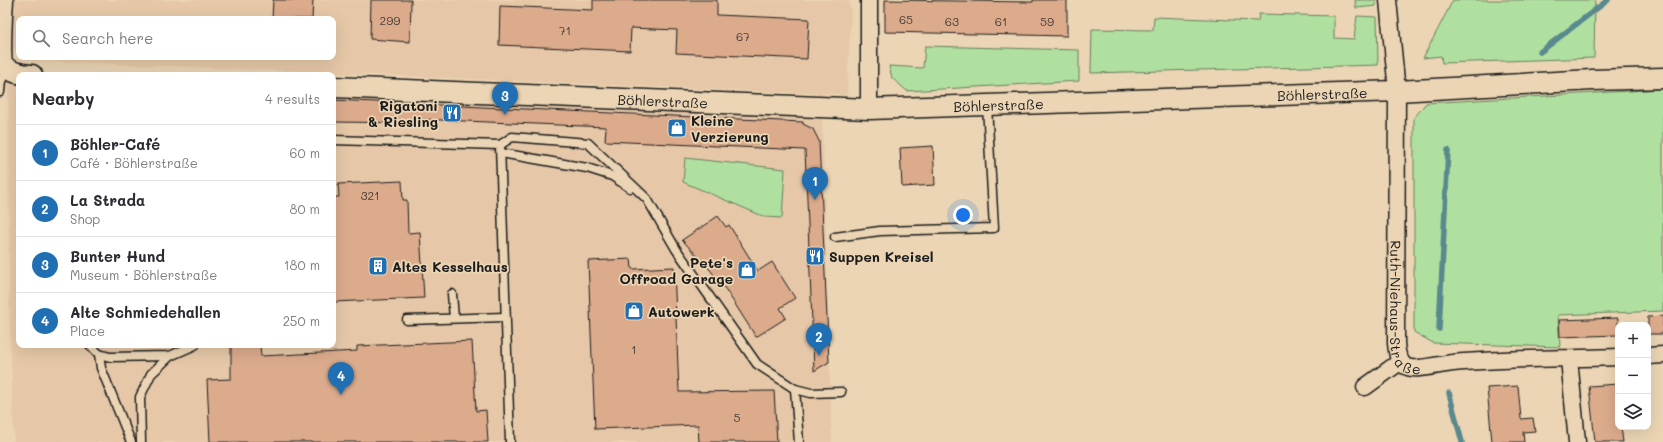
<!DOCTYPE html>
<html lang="en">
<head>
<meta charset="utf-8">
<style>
  body { margin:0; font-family:Mali,sans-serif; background:#f2f2f3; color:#2b2b33 }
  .controls { position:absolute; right:12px; bottom:12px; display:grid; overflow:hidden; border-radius:8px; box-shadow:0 4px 16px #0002 }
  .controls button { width:36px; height:36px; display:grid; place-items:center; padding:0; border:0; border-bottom:1px solid #e1e1e2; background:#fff; color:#2b2b33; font:20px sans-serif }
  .you { position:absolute; left:963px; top:215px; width:14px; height:14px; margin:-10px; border:3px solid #fff; border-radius:50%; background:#1a73e8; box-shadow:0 0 0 6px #1a73e833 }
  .badge { display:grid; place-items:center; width:26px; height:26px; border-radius:50%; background:#1f6fb2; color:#fff; font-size:13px; font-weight:700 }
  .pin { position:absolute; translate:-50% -33px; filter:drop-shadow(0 1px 2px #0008) }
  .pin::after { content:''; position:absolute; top:21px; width:14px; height:12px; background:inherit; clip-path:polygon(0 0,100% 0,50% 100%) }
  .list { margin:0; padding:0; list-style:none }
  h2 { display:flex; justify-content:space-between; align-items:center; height:52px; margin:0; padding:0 16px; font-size:17px }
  h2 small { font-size:13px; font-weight:400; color:#7c7c81 }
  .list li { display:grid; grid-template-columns:26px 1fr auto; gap:12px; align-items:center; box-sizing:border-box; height:56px; padding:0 16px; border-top:1px solid #e1e1e2 }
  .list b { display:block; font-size:15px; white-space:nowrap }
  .list p { margin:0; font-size:13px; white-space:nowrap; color:#7c7c81 }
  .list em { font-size:13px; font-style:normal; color:#7c7c81 }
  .icon { flex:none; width:22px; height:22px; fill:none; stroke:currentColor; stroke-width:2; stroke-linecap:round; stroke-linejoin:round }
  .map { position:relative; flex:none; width:1663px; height:442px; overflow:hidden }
  .search { position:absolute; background:#fff; box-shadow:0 4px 16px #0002; left:16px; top:16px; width:320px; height:44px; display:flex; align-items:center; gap:10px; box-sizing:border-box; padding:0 14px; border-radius:8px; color:#7c7c81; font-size:15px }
  .panel { position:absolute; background:#fff; box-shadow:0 4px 16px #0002; left:16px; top:72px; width:320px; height:276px; border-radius:8px }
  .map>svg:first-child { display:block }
</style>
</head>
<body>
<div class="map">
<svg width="1663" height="442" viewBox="0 0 1663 442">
  <rect width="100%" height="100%" fill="#ebd5b4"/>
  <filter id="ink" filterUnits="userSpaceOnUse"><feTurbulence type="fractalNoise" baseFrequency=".025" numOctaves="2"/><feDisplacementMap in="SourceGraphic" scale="8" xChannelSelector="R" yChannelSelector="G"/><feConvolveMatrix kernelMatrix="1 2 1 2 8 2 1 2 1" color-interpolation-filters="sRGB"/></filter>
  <g filter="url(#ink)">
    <g fill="#e6c8a8">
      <path d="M 13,0 L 849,0 L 851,12 L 847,95 L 23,60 L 19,57 L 333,57 L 333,19 L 19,19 L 19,57 L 16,54 L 11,42 Z"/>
      <path d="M 8,78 L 19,79 L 19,345 L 333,345 L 333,93 L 822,114 L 832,442 L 14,442 L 9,302 Z"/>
    </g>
    <g fill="#b0e0a0" stroke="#667e5e">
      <path d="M 1355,0 L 1376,0 L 1376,6 L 1356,8 Z"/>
      <path d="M 1453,0 L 1595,0 L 1594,58 L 1442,63 L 1441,56 L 1423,58 Z"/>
      <path d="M 1259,14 L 1334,16 L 1334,38 L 1354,39 L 1357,16 L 1377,17 L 1378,65 L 1091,73 L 1092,29 L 1153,30 L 1154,17 L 1258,21 Z"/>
      <path d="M 925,46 L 1079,50 L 1079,81 L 907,91 L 892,78 L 889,66 L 923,68 Z"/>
      <path d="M 1663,89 L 1663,311 L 1558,315 L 1560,347 L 1433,343 L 1414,332 L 1414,118 L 1426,103 Z"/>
      <path d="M 685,158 L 785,169 L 782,218 L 765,217 L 683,182 Z"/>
    </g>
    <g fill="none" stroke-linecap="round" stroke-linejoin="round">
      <g stroke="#58898d" stroke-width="5.5">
        <path d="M 1540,52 L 1608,0"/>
        <path d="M 1439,329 L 1448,150"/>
        <path d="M 1449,393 L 1462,442"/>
      </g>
    </g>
    <g fill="#dbab8c" stroke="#1c1c1c">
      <path d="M 273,0 L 313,0 L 312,19 L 272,19 Z"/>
      <path d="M 371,0 L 411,0 L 410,42 L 370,39 Z"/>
      <path d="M 593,0 L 717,0 L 717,15 L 809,19 L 807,59 L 676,53 L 677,30 L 631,28 L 630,51 L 499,45 L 500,6 L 593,10 Z"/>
      <path d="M 885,0 L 1033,2 L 1033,0 L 1067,0 L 1067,36 L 885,32 Z"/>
      <path d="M 333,100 L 803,122 L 803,124 L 813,129 L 819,141 L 829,362 L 814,371 L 805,150 L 605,141 L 606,127 L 417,119 L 416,123 L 333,122 Z"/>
      <path d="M 933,146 L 935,185 L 902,187 L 900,148 Z"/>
      <path d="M 402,181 L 403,200 L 407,200 L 408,233 L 420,232 L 424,298 L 333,302 L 333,197 L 339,197 L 338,184 Z"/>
      <path d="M 718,216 L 726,227 L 729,225 L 758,271 L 772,262 L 795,298 L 780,308 L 786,318 L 756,337 L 726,290 L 707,266 L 682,240 Z"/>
      <path d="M 631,259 L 632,269 L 674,267 L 679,392 L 774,391 L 777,442 L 699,442 L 698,425 L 595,429 L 588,261 Z"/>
      <path d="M 1663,316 L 1663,334 L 1648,334 L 1648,317 Z"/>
      <path d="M 1618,318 L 1618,335 L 1560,337 L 1559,320 Z"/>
      <path d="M 472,341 L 476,411 L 486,410 L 488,442 L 210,442 L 207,380 L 231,379 L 231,345 L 260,345 L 261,356 L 357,351 L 357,346 Z"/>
      <path d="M 1618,384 L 1618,427 L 1621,427 L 1623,442 L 1595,442 L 1589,386 Z"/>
      <path d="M 1518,386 L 1521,419 L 1533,418 L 1535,431 L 1523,432 L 1524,442 L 1492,442 L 1487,388 Z"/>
    </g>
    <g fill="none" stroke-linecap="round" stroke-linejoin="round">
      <g stroke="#1c1c1c" stroke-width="11">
        <g id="service">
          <path d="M 0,92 L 1,81 L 8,69"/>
          <path d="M 333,140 L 500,145 L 510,442"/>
          <path d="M 500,145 L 512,137 L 588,143 L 647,199 L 676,249 L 757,364 L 795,389 L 811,393 L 841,392"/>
          <path d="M 501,153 L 587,168 L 612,176 L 630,188"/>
          <path d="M 835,237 L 880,231 L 994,228 L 987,106"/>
          <path d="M 452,294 L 454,318"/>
          <path d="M 407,320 L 505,317"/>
          <path d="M 90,345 L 99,354 L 110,357 L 170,356 L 195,345"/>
          <path d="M 99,354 L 101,368 L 131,442"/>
          <path d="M 795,389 L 799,442"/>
          <path d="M 141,442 L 140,397 L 151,374 L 170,356"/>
        </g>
      </g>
      <g stroke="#1c1c1c" stroke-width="19">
        <g id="minor">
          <path id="s1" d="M 1388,0 L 1397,91 L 1396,343 C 1397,351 1397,361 1405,366 C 1415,372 1440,364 1453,363 C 1508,358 1563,359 1618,357"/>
          <path d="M 869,109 L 869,0"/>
          <path d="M 1648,356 L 1663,355"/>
          <path d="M 1569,359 L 1577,442"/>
          <path d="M 1365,387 L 1401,361"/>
        </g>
      </g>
      <g stroke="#1c1c1c" stroke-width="23">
        <g id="tertiary">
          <path d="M 3,0 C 2,13 0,51 2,62 C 6,72 23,75 32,75"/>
          <path id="s2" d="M 333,87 L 869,109 L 1397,91 L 1592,80 L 1663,78"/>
        </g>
      </g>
      <use href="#service" stroke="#ebd5b4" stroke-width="8"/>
      <use href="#minor" stroke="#ebd5b4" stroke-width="16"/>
      <use href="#tertiary" stroke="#ebd5b4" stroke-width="20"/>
    </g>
  </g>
  <defs>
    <g id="restaurant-square" transform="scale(1)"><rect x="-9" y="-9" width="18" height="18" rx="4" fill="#1f6fb2" stroke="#ebd5b4"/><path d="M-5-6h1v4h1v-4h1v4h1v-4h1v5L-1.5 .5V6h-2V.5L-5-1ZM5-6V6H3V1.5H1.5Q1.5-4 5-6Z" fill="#fff"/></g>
    <g id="shop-square" transform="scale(1)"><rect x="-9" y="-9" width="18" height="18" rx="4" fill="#1f6fb2" stroke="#ebd5b4"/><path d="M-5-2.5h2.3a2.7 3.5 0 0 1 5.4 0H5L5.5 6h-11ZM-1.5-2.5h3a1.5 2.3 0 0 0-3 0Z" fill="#fff"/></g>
    <g id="building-square" transform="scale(1)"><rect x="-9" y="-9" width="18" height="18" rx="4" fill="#1f6fb2" stroke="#ebd5b4"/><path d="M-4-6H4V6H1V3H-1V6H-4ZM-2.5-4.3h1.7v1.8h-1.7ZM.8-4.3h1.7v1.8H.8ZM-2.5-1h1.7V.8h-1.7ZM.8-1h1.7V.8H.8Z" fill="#fff"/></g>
  </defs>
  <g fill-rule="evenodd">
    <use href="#restaurant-square" x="452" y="113"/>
    <use href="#shop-square" x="677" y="128"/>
    <use href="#restaurant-square" x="815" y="256"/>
    <use href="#building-square" x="378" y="266"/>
    <use href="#shop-square" x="747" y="270"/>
    <use href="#shop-square" x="634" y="311"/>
  </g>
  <g text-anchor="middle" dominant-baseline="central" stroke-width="3.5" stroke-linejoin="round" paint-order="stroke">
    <g font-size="12" fill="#4c4038">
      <text x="906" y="19">65</text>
      <text x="390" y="20">299</text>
      <text x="952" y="21">63</text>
      <text x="1001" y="21">61</text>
      <text x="1047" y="21">59</text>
      <text x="565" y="30">71</text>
      <text x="743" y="36">67</text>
      <text x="370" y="195">321</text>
      <text x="634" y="349">1</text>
      <text x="737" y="417">5</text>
    </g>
    <g font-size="14" fill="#1c1c1c" stroke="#ebd5b4">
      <text stroke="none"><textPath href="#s2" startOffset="990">Böhlerstraße</textPath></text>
      <text stroke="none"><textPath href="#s2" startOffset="330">Böhlerstraße</textPath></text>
      <text stroke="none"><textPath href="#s2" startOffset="666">Böhlerstraße</textPath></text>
      <text stroke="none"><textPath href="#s1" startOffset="313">Ruth-Niehaus-Straße</textPath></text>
    </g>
    <g font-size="14" font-weight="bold" fill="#1c1c1c" stroke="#ebd5b4" text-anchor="start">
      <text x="438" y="105" text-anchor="end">Rigatoni<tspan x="438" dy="16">&amp; Riesling</tspan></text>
      <text x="691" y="120">Kleine<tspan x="691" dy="16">Verzierung</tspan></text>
      <text x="829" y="256">Suppen Kreisel</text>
      <text x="733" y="262" text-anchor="end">Pete's<tspan x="733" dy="16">Offroad Garage</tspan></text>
      <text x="392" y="266">Altes Kesselhaus</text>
      <text x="648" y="311">Autowerk</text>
    </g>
  </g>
</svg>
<div class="controls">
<button>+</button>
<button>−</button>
<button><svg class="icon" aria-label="layers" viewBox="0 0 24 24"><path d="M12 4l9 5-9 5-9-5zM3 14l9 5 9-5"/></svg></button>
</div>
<div class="you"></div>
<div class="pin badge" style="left:815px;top:200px">1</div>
<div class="pin badge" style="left:819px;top:356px">2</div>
<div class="pin badge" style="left:505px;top:115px">3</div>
<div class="pin badge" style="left:341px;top:395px">4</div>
<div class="search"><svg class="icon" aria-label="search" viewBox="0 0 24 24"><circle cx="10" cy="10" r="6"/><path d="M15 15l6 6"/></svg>Search here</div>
<section class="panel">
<h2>Nearby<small>4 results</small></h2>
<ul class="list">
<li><span class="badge">1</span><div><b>Böhler-Café</b><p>Café · Böhlerstraße</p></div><em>60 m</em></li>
<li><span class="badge">2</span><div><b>La Strada</b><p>Shop</p></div><em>80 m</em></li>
<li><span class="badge">3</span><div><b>Bunter Hund</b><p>Museum · Böhlerstraße</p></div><em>180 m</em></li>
<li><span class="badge">4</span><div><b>Alte Schmiedehallen</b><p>Place</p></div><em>250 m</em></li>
</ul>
</section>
</div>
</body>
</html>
